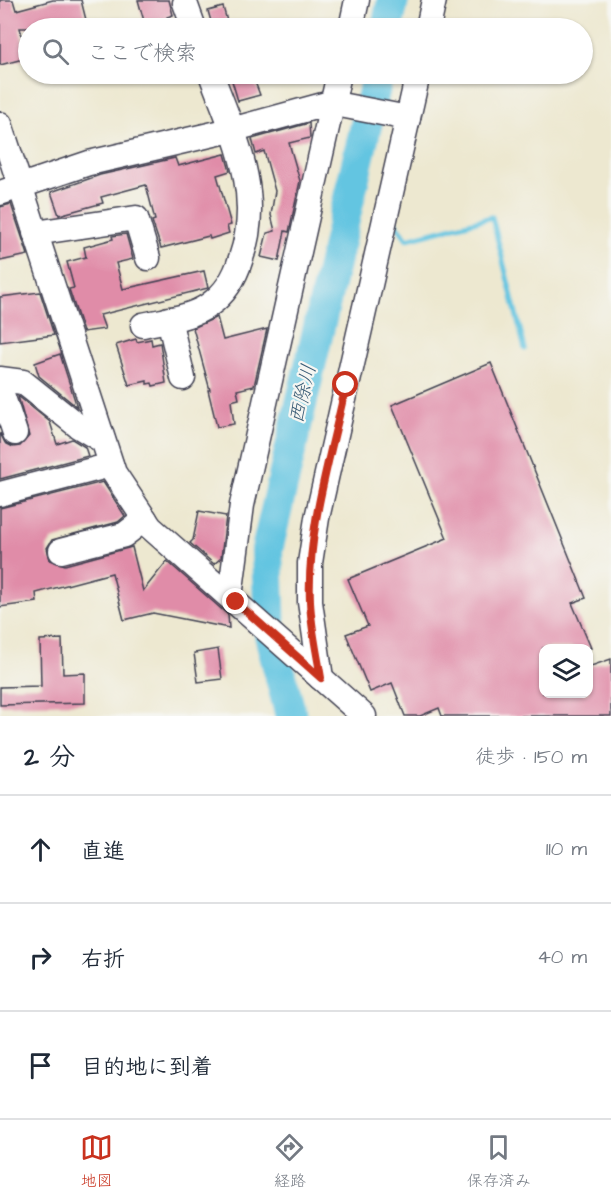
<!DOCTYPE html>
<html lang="ja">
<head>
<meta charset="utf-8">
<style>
  body { margin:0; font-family:"Architects Daughter","Klee One",sans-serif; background:#f2f2f3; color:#1f2937 }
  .controls { position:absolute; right:18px; bottom:18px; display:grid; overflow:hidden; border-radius:12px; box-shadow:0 2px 4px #0004 }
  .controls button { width:54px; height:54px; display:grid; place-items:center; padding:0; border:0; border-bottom:2px solid #e0e1e3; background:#fff; color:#1f2937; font:30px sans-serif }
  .stop { position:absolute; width:18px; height:18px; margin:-14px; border:4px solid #c8321e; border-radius:50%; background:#fff }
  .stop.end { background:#c8321e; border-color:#fff; box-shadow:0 2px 6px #0008 }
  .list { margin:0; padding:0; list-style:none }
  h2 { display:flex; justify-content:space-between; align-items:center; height:78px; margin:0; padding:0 24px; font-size:26px }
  h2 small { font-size:20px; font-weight:400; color:#747a83 }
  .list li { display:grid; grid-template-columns:39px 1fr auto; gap:18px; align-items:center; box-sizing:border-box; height:108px; padding:0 24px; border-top:2px solid #e0e1e3 }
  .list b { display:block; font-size:22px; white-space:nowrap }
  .list em { font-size:20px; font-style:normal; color:#747a83 }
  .icon { flex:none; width:33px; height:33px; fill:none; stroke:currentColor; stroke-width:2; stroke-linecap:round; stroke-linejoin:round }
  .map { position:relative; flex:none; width:611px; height:716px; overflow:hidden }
  .search { position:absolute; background:#fff; box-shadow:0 2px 4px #0004; left:18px; right:18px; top:18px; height:66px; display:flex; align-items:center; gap:15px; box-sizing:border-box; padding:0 21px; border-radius:33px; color:#747a83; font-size:22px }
  .sheet { height:402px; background:#fff }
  nav { display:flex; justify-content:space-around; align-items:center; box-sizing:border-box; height:84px; border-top:2px solid #e0e1e3; background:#fff; font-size:16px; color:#747a83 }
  nav a { display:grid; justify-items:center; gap:3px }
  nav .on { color:#c8321e }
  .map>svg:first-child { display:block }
</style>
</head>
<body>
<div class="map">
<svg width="611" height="716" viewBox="0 0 611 716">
  <rect width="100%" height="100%" fill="#f6f6f2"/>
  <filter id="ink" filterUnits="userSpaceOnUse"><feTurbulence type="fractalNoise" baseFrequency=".0167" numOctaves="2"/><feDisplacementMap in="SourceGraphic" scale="12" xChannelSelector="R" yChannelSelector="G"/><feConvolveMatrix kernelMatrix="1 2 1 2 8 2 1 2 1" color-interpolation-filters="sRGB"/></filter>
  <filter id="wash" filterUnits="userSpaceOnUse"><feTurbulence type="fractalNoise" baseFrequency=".008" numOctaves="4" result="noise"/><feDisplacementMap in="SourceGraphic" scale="24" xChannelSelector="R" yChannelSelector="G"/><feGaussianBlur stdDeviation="1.35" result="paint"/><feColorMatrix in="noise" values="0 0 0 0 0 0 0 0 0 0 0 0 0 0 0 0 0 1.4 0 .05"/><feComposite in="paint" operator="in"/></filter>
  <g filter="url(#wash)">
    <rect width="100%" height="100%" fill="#ede8d0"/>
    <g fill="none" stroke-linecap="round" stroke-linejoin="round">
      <path stroke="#63c5e1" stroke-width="5" d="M 395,222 L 407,239 L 492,217 L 525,349"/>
      <g stroke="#63c5e1" stroke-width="32">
        <path d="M 387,28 L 393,0"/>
        <path d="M 291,716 L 270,635 L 267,550 L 378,74"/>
      </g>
    </g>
    <g id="blocks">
      <g fill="#e08ca8">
        <path d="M 0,0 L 13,0 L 16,10 L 53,0 L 81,0 L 86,20 L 54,28 L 20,28 L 27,58 L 0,65 Z"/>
        <path d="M 138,0 L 169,0 L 173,15 L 167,17 L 168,28 L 146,28 Z"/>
        <path d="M 223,7 L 229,28 L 213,28 L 208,11 Z"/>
        <path d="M 230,74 L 252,74 L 260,95 L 238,101 Z"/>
        <path d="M 309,123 L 310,138 L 289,143 L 300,181 L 289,232 L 285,231 L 279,261 L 261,257 L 267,233 L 275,231 L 271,215 L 275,191 L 264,151 L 256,154 L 252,139 Z"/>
        <path d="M 225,154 L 230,171 L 217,175 L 231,225 L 227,226 L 229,233 L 210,239 L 209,236 L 161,248 L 152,221 L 155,220 L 146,185 L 101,197 L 103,203 L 59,215 L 51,192 L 100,175 L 175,158 L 178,166 Z"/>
        <path d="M 11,204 L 28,255 L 0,261 L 0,207 Z"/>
        <path d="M 126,234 L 133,259 L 116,263 L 123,289 L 204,271 L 208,288 L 100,315 L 105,329 L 83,332 L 69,289 L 74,288 L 67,262 L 86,257 L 84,247 L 113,239 L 112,236 Z"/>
        <path d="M 40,292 L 54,335 L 0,342 L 0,297 Z"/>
        <path d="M 217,317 L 223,340 L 267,329 L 254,386 L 237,390 L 239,399 L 231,401 L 234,424 L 217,427 L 208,390 L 210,390 L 193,328 Z"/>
        <path d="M 136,339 L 137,342 L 151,339 L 152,345 L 160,343 L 166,383 L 153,386 L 152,383 L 147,384 L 147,381 L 129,385 L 116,345 Z"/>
        <path d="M 60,354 L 77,407 L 39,376 L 35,363 Z"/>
        <path d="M 491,363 L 586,598 L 572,603 L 591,648 L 543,648 L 543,693 L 588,693 L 588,667 L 611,659 L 611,716 L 442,716 L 439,708 L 420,716 L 405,716 L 392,683 L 370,692 L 346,634 L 368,626 L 348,579 L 447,538 L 392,405 Z"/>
        <path d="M 18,396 L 50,422 L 57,444 L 72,439 L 85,447 L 88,456 L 0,479 L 0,433 L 5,443 L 13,447 L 20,446 L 29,436 Z"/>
        <path d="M 103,482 L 125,516 L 118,522 L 52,540 L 47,548 L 50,560 L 65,565 L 132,547 L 143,591 L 167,561 L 228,615 L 229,628 L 153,613 L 124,620 L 112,573 L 36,593 L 37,602 L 0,607 L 0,508 Z"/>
        <path d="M 199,511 L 226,516 L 221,558 L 214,564 L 190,543 L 193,540 Z"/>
        <path d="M 62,639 L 63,674 L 85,673 L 85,703 L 0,705 L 0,687 L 41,686 L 40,640 Z"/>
        <path d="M 218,649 L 222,679 L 198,682 L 194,653 Z"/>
      </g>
    </g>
  </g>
  <g filter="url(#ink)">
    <use href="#blocks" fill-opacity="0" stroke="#404051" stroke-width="1.5"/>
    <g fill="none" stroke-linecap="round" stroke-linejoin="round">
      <g stroke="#404051" stroke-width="27">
        <g id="minor">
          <path d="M 185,3 L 194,28"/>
          <path d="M 351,28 L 357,0"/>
          <path d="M 428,28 L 434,0"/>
          <path d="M 0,124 L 114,473 L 150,527 L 364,716"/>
          <path d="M 0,193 L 89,163 L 231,130 L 330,103 L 408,118"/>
          <path d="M 35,233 L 136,218 L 148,258"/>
          <path d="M 169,319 L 183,378"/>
          <path d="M 143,325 C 164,320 191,318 209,305 C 226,293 235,278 241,258 C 264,193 233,133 211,74"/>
          <path d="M 0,379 L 23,382 L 78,426 L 103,441"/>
          <path d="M 0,388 L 15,433"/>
          <path d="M 0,494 L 111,465"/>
          <path d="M 61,551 L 124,535 L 145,519"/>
          <path d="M 230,597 L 242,505 L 339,74"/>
          <path d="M 321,678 L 310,602 L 310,563 L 317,518 L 418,74"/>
        </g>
      </g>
      <use href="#minor" stroke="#fff" stroke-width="24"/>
    </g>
  </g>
  <g fill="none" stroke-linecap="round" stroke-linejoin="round" filter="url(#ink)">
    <path stroke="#c8321e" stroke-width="8" d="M 236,602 L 321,678 C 317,653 311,627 310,601 C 307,529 331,455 346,385"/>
  </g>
  <g text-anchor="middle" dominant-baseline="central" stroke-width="4.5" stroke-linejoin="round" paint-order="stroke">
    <g font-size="20" font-style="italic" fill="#395b75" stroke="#f6f6f2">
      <text transform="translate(303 394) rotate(-77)">西除川</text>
    </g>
  </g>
</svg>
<div class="controls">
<button><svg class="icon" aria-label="layers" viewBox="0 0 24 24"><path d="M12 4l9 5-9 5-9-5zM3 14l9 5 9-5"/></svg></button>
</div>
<div class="stop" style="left:346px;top:385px"></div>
<div class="stop end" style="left:236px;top:602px"></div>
<div class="search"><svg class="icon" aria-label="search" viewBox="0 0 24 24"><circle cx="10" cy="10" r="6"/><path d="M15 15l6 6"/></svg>ここで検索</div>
</div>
<section class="sheet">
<h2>2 分<small>徒歩 · 150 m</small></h2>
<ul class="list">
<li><svg class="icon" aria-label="ahead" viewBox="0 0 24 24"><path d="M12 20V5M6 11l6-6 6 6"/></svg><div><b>直進</b></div><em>110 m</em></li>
<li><svg class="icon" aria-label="right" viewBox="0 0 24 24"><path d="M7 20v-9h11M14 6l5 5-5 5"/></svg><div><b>右折</b></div><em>40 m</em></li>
<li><svg class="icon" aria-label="arrive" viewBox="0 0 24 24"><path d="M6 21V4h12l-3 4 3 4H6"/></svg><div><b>目的地に到着</b></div></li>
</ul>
</section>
<nav>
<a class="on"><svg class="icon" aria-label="map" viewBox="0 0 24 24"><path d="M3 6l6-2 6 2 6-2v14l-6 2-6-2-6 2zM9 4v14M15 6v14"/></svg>地図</a>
<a><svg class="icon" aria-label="directions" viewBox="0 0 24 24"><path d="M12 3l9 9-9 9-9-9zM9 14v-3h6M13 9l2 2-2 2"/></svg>経路</a>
<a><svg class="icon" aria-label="saved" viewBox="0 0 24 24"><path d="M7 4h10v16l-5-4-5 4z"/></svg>保存済み</a>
</nav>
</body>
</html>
